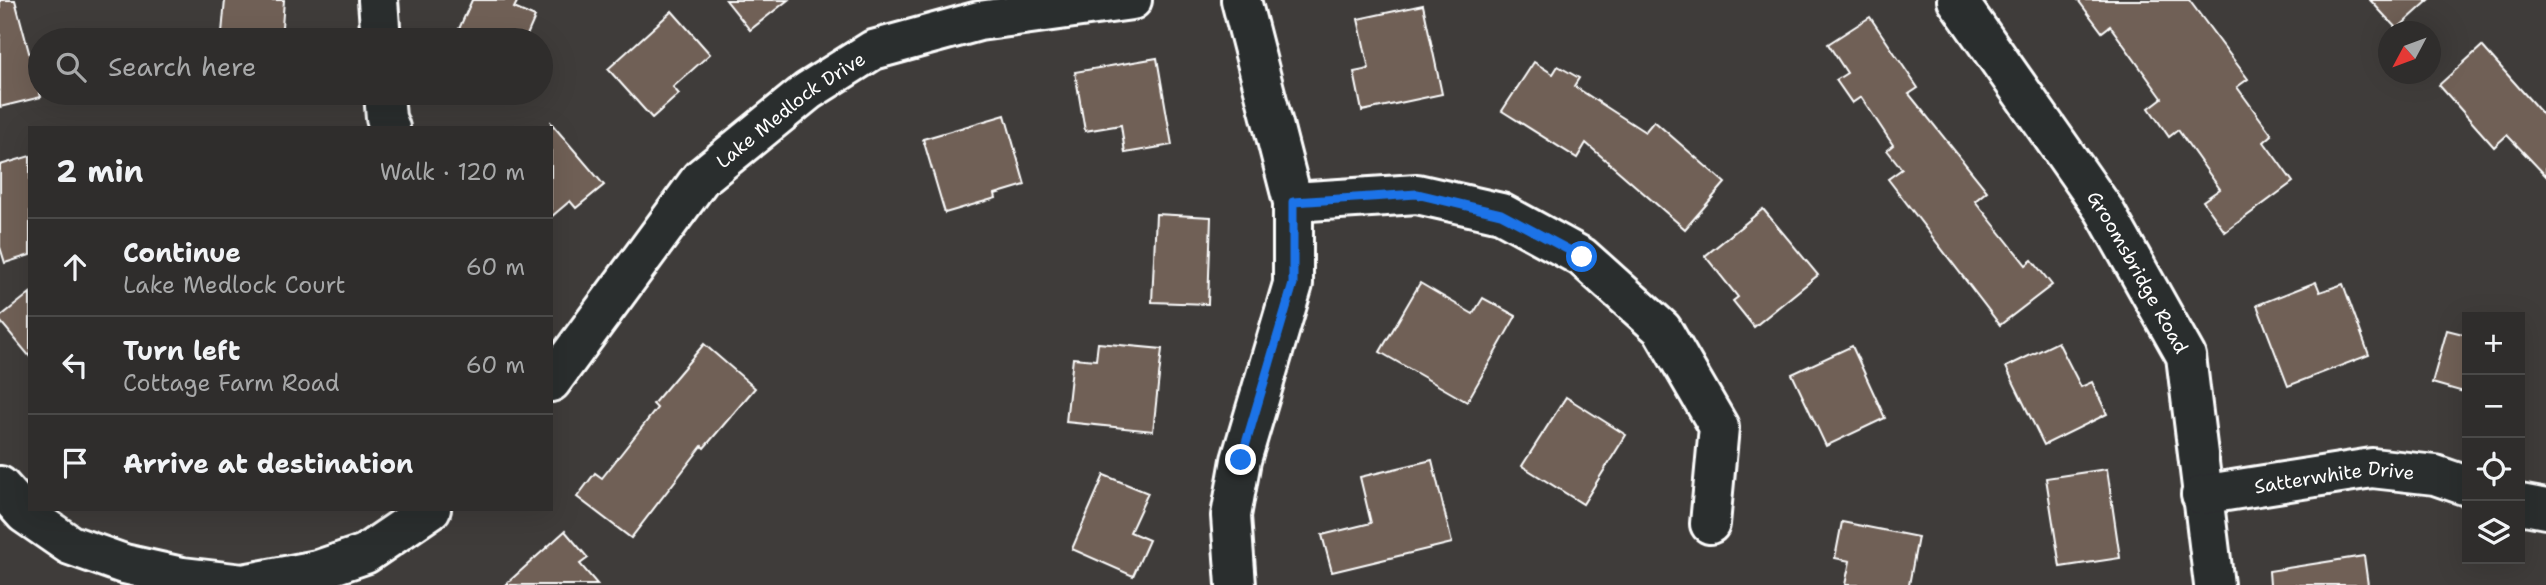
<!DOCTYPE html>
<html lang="en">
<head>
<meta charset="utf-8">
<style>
  body { margin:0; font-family:"Shantell Sans",sans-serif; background:#373534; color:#f1f3f6 }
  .controls { position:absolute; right:21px; bottom:21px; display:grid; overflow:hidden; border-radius:0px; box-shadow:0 7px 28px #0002 }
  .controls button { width:63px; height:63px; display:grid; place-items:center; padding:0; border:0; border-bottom:2px solid #4a4948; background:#2f2d2c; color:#f1f3f6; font:35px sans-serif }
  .compass { position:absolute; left:2378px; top:21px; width:63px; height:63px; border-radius:50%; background:#2f2d2c; box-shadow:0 7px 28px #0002; rotate:229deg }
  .stop { position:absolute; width:21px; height:21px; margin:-16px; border:5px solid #1a73e8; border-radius:50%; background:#fff }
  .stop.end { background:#1a73e8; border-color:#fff; box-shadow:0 2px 7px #0008 }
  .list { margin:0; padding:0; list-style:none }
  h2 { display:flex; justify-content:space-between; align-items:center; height:91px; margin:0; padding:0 28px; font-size:30px }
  h2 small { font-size:23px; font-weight:400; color:#a7a8a9 }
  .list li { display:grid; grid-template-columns:46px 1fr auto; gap:21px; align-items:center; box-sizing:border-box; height:98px; padding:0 28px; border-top:2px solid #4a4948 }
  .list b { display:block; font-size:26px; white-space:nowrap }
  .list p { margin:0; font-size:23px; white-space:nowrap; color:#a7a8a9 }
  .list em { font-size:23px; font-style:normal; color:#a7a8a9 }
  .icon { flex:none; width:38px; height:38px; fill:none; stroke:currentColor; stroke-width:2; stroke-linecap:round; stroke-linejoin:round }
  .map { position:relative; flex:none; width:2546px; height:585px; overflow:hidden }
  .search { position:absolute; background:#2f2d2c; box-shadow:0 7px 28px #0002; left:28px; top:28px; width:525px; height:77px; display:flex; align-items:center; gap:18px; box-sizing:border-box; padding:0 24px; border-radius:38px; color:#a7a8a9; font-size:26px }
  .panel { position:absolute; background:#2f2d2c; box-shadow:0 7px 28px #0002; left:28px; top:126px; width:525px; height:385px; border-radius:0px }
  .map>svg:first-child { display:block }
</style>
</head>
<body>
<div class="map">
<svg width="2546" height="585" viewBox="0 0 2546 585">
  <rect width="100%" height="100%" fill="#3f3c3a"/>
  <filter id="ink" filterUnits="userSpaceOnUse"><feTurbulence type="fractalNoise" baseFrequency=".0143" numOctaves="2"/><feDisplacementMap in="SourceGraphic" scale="14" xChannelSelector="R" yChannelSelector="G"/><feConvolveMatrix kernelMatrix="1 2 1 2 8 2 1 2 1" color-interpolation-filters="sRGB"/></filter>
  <g filter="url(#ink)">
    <g fill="#706057" stroke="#fff" stroke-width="2">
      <path d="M 0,0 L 15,0 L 41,97 L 0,107 Z"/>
      <path d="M 225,0 L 284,0 L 281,40 L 247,40 L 247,36 L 222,33 Z"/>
      <path d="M 472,0 L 518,0 L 514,8 L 535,17 L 525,40 L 454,40 Z"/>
      <path d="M 726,0 L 788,0 L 750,30 Z"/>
      <path d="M 2078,0 L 2189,0 L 2248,79 L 2237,87 L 2272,135 L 2264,142 L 2293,182 L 2225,232 L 2203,201 L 2220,189 L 2178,130 L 2169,137 L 2149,108 L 2162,98 L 2110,26 L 2102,32 Z"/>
      <path d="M 2370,0 L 2429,0 L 2397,29 Z"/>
      <path d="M 1423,5 L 1442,94 L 1362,111 L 1354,72 L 1369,69 L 1358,19 Z"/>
      <path d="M 672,11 L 710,54 L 673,87 L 679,94 L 652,118 L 608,69 Z"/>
      <path d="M 1870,17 L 1918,88 L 1909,94 L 1987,191 L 1975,201 L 2026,265 L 2032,260 L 2052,285 L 2000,325 L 1888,179 L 1902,169 L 1887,150 L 1893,145 L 1861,97 L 1852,103 L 1836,80 L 1847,73 L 1828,44 Z"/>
      <path d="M 2482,46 L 2546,118 L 2546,176 L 2507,135 L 2494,147 L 2439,85 Z"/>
      <path d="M 1157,58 L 1172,145 L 1125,153 L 1121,125 L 1085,131 L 1075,72 Z"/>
      <path d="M 1534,62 L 1553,74 L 1558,66 L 1579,78 L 1574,86 L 1645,132 L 1654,121 L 1725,183 L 1685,229 L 1586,143 L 1577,158 L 1502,111 Z"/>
      <path d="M 1005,115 L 1025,185 L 995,194 L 996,198 L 945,213 L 923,139 Z"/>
      <path d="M 551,123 L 604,185 L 576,208 L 570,201 L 551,217 Z"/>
      <path d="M 30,156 L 30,255 L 5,263 L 0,247 L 0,165 Z"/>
      <path d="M 1763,209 L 1818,275 L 1754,327 L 1733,301 L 1738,297 L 1705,256 Z"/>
      <path d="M 1156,214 L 1211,217 L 1208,304 L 1152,302 Z"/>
      <path d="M 2316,282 L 2320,292 L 2343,284 L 2369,355 L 2288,386 L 2257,305 Z"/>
      <path d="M 1420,283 L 1473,314 L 1483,298 L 1516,316 L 1467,402 L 1380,352 Z"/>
      <path d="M 30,293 L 30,357 L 0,321 L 0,317 Z"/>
      <path d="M 2447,330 L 2467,335 L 2467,393 L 2432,383 Z"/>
      <path d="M 2058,342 L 2081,387 L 2092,382 L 2107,414 L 2044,445 L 2006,367 Z"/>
      <path d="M 1098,343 L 1162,349 L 1153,431 L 1066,422 L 1073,358 L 1096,360 Z"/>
      <path d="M 704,344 L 755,388 L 704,448 L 702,446 L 631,538 L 577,497 L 595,473 L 602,478 L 657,408 L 653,404 Z"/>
      <path d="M 1852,346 L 1885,418 L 1826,446 L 1792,374 Z"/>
      <path d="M 1566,397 L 1626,435 L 1583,504 L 1522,466 Z"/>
      <path d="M 1432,460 L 1452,543 L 1332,572 L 1322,535 L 1371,523 L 1360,477 Z"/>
      <path d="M 2107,469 L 2120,558 L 2060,567 L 2046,478 Z"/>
      <path d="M 1104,475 L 1148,493 L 1130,532 L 1149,540 L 1133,576 L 1072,549 Z"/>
      <path d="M 1842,522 L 1918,537 L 1909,585 L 1845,585 L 1850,561 L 1835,558 Z"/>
      <path d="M 565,531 L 588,558 L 580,564 L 598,585 L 505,585 Z"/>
      <path d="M 2364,556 L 2368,585 L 2270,585 L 2269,571 Z"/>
    </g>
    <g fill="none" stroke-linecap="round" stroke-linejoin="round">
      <g stroke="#fff" stroke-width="44">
        <g id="minor">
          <path d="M 378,0 L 381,40"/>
          <path id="s1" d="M 1957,0 L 2104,210 L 2186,356 L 2214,585"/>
          <path d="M 384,93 L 386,118 L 390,128"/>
          <path d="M 1293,202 L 1417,194 L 1501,213 L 1582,257 L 1662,329 L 1719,427 L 1710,524"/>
          <path id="s2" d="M 551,382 L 701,178 L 808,91 L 873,50 L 979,21 L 1132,0"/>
          <path d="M 0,486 L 25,514 L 70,545 L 124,564 L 182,577 L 243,584 L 318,570 L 365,554 L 431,509"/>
          <path id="s3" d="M 2201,495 L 2372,468 L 2435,475 L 2467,486"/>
          <path d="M 2520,504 L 2546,509"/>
          <path d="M 1236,585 L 1231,516 L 1241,460 L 1293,284 L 1293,202 L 1241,0"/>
        </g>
      </g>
      <use href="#minor" stroke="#2a2d2e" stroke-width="38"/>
    </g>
  </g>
  <g fill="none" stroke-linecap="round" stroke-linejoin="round" filter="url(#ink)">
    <path stroke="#1a73e8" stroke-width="9" d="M 1241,460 L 1293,284 L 1293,202 L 1417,194 L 1501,214 L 1582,257"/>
  </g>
  <g text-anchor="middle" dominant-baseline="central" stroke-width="6" stroke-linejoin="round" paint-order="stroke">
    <g font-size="19" fill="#fff" stroke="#2a2d2e">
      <text stroke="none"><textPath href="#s2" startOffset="366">Lake Medlock Drive</textPath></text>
      <text stroke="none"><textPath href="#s1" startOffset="327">Groomsbridge Road</textPath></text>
      <text stroke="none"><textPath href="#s3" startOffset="135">Satterwhite Drive</textPath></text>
    </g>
  </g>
</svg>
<div class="controls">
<button>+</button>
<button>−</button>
<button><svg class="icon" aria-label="locate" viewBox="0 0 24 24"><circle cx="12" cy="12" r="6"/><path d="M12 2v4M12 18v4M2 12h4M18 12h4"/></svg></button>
<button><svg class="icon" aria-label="layers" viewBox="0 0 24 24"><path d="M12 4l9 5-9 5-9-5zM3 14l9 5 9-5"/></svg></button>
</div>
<svg class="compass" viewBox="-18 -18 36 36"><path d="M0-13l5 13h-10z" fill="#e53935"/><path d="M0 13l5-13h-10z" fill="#a7a8a9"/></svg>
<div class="stop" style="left:1582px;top:257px"></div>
<div class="stop end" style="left:1241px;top:460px"></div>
<div class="search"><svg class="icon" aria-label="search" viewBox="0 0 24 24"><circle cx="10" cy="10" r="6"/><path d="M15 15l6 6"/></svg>Search here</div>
<section class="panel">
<h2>2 min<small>Walk · 120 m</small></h2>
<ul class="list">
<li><svg class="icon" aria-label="ahead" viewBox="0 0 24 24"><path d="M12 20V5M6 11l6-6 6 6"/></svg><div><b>Continue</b><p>Lake Medlock Court</p></div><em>60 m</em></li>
<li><svg class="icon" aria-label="left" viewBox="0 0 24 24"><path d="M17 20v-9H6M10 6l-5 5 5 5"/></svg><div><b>Turn left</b><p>Cottage Farm Road</p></div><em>60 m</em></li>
<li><svg class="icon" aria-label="arrive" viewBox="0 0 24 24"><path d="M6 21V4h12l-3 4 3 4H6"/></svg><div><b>Arrive at destination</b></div></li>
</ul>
</section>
</div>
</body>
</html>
